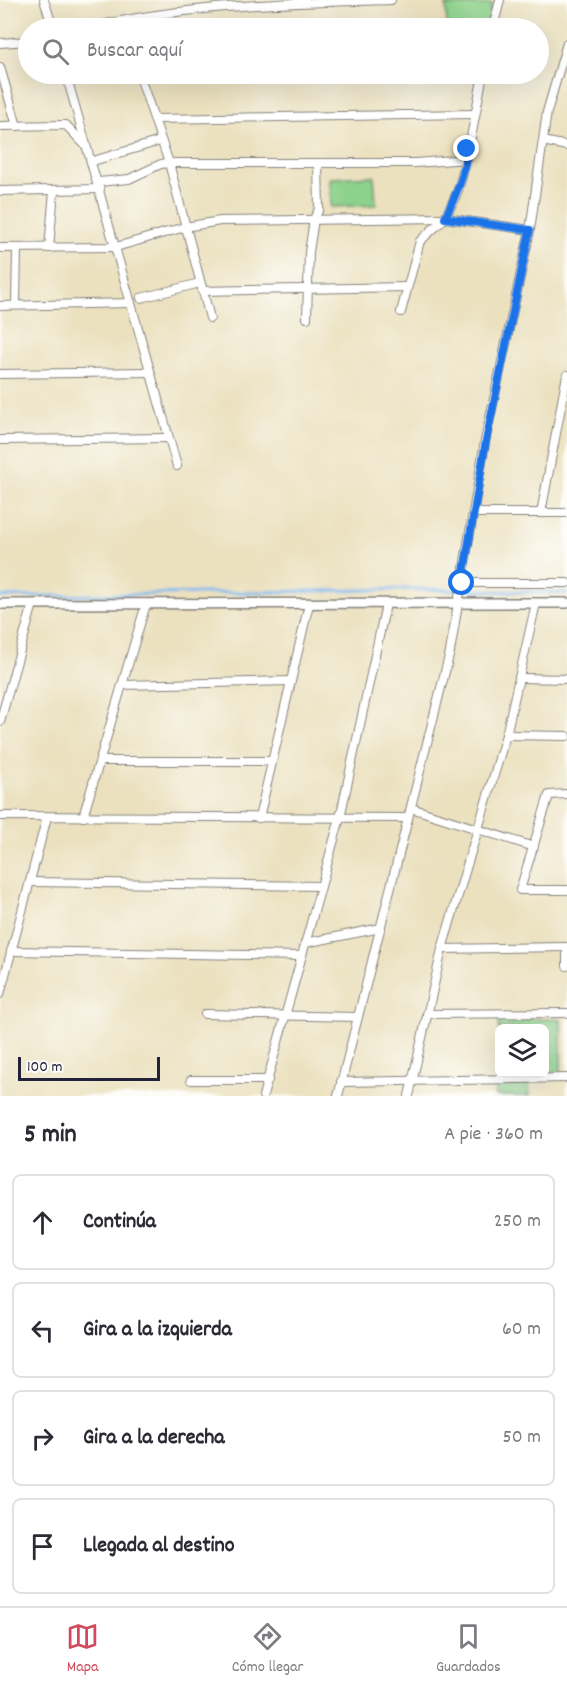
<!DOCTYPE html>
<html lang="es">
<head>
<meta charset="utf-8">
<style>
  body { margin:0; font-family:Dekko,sans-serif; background:#f2f2f3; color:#2b2b33 }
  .controls { position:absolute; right:18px; bottom:18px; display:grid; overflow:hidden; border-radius:9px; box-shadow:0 6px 24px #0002 }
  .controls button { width:54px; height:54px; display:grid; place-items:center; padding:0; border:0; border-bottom:2px solid #e1e1e2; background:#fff; color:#2b2b33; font:30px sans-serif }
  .scale { position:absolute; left:18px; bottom:15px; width:142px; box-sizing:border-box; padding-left:6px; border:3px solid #22223b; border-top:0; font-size:16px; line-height:21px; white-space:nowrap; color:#22223b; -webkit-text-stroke:4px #fdfcf7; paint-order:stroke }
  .stop { position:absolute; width:18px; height:18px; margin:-14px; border:4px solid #1a73e8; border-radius:50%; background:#fff }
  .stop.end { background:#1a73e8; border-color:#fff; box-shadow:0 2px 6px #0008 }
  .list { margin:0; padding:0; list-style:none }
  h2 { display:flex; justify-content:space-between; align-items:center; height:78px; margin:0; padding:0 24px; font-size:26px }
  h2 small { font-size:20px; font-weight:400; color:#7c7c81 }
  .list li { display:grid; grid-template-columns:39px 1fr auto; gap:18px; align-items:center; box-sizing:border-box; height:96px; margin:0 12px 12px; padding:0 12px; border:2px solid #e1e1e2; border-radius:9px }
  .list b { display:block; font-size:22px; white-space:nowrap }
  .list em { font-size:20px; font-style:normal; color:#7c7c81 }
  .icon { flex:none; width:33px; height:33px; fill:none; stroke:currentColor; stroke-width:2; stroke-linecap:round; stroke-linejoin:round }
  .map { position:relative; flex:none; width:567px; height:1096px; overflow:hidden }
  .search { position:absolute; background:#fff; box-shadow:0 6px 24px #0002; left:18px; right:18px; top:18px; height:66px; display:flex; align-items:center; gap:15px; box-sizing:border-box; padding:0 21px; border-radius:33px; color:#7c7c81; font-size:22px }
  .sheet { height:510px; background:#fff }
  nav { display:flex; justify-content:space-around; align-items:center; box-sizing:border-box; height:84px; border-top:2px solid #e1e1e2; background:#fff; font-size:16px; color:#7c7c81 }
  nav a { display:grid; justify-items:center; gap:3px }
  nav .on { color:#d1495b }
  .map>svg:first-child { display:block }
</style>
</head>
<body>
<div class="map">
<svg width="567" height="1096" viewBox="0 0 567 1096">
  <rect width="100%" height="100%" fill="#fdfcf7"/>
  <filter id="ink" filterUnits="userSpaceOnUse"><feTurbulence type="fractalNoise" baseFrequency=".0167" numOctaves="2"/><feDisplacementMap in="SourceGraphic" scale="12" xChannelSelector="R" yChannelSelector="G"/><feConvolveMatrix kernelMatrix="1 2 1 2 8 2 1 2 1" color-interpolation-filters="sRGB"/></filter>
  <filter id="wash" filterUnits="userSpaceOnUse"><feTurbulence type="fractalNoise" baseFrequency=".008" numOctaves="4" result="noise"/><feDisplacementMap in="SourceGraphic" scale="24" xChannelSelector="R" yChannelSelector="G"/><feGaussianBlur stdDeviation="1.35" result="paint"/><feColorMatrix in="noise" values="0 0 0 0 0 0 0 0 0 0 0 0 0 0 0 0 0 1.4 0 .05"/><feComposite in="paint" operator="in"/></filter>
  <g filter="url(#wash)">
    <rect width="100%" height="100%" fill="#ebe1bf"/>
    <g fill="#8dd28c" stroke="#587a64" stroke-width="1.5">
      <path d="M 492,4 L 487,28 L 447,28 L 446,6 Z"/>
      <path d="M 374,176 L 376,205 L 331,207 L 330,178 Z"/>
      <path d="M 499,1019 L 561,1019 L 561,1072 L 545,1072 L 544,1028 L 500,1028 L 499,1072 Z"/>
      <path d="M 529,1084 L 529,1096 L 496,1096 L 496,1085 Z"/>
    </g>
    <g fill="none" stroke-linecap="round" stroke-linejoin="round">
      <path stroke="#7fb9f0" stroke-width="3" d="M 0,597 L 414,589 L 567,593"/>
    </g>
  </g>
  <g filter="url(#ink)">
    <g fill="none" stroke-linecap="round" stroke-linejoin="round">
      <g stroke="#86827d" stroke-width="10">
        <g id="minor">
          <path d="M 44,0 L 53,28"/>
          <path d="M 88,28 C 185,4 292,3 391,0"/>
          <path d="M 493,28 L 500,0"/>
          <path d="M 0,43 L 28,41"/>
          <path d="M 0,67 L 17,126"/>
          <path d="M 66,74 L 177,466"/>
          <path d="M 139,74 L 169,163 L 210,318"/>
          <path d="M 155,119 L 473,114"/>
          <path d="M 0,126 L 66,125 L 85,145"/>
          <path d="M 543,141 L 567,146"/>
          <path d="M 93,161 L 160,141"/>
          <path d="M 99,182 L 129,179 L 161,164 L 169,163 L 415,163 L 467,159"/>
          <path d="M 0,191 L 100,189"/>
          <path d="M 0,248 L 116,247 L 185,227 L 220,221 L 445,218 L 530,230"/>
          <path d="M 49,248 L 54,191"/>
          <path d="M 202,291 L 407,287"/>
          <path d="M 141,298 L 200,283"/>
          <path d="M 16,305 L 17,248"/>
          <path d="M 0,306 L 131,303"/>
          <path d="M 401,312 L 420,241 L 445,218 L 457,193 L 467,159 L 483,74"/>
          <path d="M 307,318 L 309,252 L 314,219 L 319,209 L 318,163"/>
          <path d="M 0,374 L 149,372"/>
          <path d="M 0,440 L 168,438"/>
          <path d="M 473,513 L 567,513"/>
          <path d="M 541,513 L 567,375"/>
          <path d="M 462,583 L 567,583"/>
          <path d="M 519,678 L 567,679"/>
          <path d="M 122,685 L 291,681"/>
          <path d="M 0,722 L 33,604"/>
          <path d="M 506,735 L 567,736"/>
          <path d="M 100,761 L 272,761"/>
          <path d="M 567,794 L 549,795 L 520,890 L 567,890"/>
          <path d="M 411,808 L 534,847"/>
          <path d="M 0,816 L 408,818"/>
          <path d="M 83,817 L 146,604"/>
          <path d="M 259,818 L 309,604"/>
          <path d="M 30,882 L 321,886"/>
          <path d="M 305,943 L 381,928"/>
          <path d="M 567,947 L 567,966"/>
          <path d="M 442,949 L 567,947"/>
          <path d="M 11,951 L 301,956"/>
          <path d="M 0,994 L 47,817"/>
          <path d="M 205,1014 L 358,1017"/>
          <path d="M 427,1014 L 567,1013"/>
          <path d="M 191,1080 L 268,1080"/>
          <path d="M 341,1082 L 567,1078"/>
          <path d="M 263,1096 L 340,818 L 386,604"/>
          <path d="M 338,1096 L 450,652 L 485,441 L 530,230 L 547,112 L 567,43"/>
          <path d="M 409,1096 L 442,949 L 506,735 L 536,603"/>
        </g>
      </g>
      <g stroke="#86827d" stroke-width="12">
        <path id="tertiary" d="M 0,604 L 567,603"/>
      </g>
      <use href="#minor" stroke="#fff" stroke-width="8"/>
      <use href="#tertiary" stroke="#fff" stroke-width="9"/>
    </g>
  </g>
  <g fill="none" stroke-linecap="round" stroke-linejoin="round" filter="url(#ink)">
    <path stroke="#1a73e8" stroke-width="8" d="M 462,583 L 486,441 L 530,230 L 445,218 C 455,197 466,173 467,149"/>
  </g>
</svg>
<div class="controls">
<button><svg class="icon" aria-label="layers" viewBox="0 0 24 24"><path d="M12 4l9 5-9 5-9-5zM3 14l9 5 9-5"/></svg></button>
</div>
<div class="scale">100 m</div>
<div class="stop" style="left:462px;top:583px"></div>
<div class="stop end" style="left:467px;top:149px"></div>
<div class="search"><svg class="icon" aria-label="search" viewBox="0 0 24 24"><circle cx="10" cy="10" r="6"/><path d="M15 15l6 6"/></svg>Buscar aquí</div>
</div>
<section class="sheet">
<h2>5 min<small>A pie · 360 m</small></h2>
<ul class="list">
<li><svg class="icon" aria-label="ahead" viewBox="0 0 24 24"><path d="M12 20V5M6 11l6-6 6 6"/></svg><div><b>Continúa</b></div><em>250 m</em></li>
<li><svg class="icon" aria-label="left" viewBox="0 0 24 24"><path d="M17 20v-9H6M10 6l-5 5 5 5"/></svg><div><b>Gira a la izquierda</b></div><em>60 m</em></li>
<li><svg class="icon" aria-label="right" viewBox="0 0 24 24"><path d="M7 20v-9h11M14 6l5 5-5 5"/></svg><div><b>Gira a la derecha</b></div><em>50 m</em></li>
<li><svg class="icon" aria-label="arrive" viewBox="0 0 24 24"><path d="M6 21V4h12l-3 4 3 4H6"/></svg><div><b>Llegada al destino</b></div></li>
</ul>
</section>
<nav>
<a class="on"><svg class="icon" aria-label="map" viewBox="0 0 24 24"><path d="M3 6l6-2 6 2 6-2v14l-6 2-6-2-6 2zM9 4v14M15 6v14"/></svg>Mapa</a>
<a><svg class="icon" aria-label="directions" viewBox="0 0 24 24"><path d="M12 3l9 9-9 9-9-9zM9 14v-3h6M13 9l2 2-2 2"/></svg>Cómo llegar</a>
<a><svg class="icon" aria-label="saved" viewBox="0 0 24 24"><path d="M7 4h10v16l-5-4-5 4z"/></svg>Guardados</a>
</nav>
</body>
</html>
